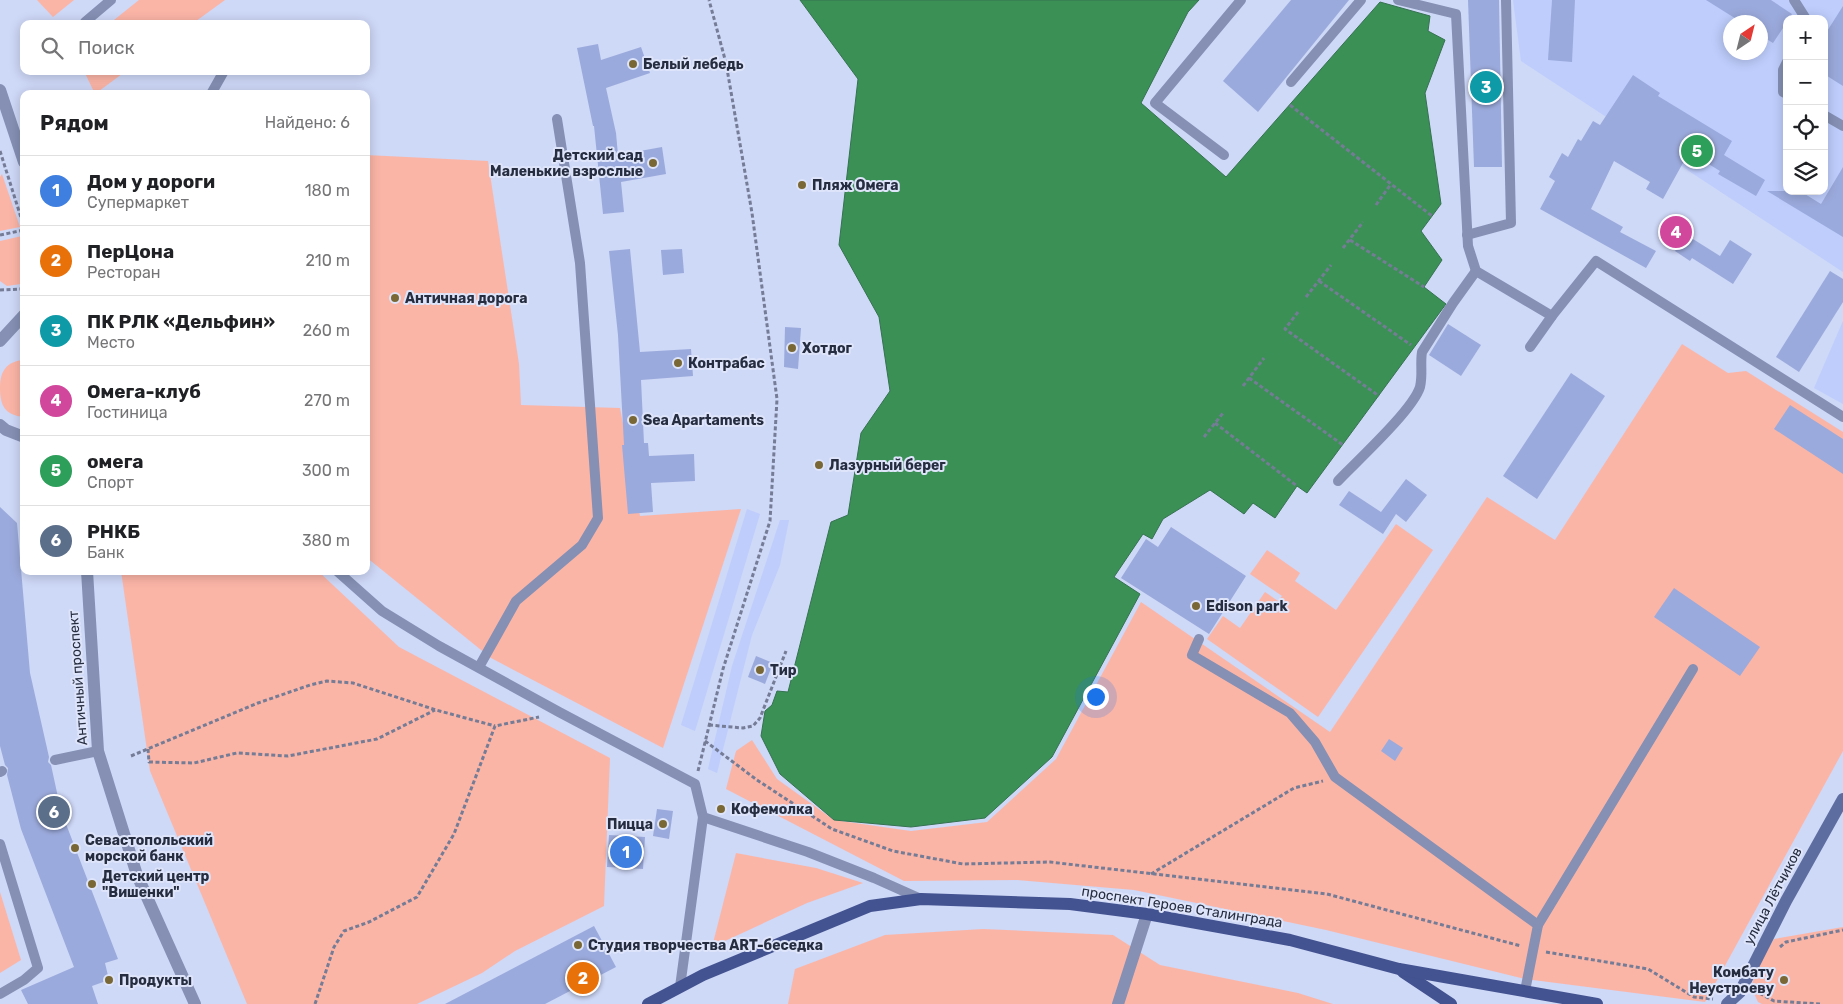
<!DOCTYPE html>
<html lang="ru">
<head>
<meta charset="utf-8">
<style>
  body { margin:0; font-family:Rubik,sans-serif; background:#f2f2f2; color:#202124 }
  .controls { position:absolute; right:15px; top:15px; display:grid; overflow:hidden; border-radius:10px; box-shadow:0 2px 12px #0003 }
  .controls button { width:45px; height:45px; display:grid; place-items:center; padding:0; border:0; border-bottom:1px solid #e0e0e0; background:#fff; color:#202124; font:25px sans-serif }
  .compass { position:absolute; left:1723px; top:15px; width:45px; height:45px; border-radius:50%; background:#fff; box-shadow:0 2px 12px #0003; rotate:35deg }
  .you { position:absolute; left:1095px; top:696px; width:18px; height:18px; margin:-12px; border:4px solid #fff; border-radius:50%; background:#1a73e8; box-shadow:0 0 0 8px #1a73e833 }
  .badge { display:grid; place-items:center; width:32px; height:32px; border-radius:50%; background:#0b8043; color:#fff; font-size:16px; font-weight:700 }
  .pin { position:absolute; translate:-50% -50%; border:2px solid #fff; box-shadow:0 1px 5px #0006 }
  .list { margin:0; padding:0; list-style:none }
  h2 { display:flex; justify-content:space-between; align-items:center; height:65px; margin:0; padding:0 20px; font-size:21px }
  h2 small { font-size:16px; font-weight:400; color:#757577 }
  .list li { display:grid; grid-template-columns:32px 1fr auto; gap:15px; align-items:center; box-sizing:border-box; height:70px; padding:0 20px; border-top:1px solid #e0e0e0 }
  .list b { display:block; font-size:19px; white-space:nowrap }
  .list p { margin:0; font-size:16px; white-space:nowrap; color:#757577 }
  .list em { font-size:16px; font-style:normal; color:#757577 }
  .icon { flex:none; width:28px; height:28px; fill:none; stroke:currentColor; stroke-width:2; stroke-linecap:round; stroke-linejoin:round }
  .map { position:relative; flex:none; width:1843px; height:1004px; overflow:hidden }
  .search { position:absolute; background:#fff; box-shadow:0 2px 12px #0003; left:20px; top:20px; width:350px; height:55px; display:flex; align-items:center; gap:12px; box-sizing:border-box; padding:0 18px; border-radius:10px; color:#757577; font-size:19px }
  .panel { position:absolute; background:#fff; box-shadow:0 2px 12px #0003; left:20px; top:90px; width:350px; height:485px; border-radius:10px }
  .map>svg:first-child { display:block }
</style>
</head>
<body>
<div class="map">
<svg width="1843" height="1004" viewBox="0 0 1843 1004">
  <rect width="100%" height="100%" fill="#ced8f7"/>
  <g fill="#becdfc" fill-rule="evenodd">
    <path d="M 1513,0 L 1843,0 L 1843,272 L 1521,61 ZM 1787,19 L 1824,19 L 1824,191 L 1787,191 ZM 1730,22 L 1760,22 L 1760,52 L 1730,52 Z"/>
    <path d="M 1843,321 L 1843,404 L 1814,388 Z"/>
    <path d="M 747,509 L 760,514 L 695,731 L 681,725 Z"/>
    <path d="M 780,520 L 789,520 L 780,565 L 752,635 L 717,773 L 708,769 L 732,666 Z"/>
  </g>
  <g fill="#fbb5a7">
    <path d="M 37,0 L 74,0 L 53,17 Z"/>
    <path d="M 139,0 L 225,0 L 192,24 L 109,24 Z"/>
    <path d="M 84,71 L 126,71 L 95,94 Z"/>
    <path d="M 366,155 L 488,161 L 519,364 L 521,405 L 620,408 L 640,516 L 741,509 L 663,748 L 491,658 L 366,557 Z"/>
    <path d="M 2,174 L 20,227 L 0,231 L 0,177 Z"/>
    <path d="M 22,236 L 24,276 L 21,284 L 7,286 L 0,281 L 0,241 Z"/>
    <path d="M 1682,344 L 1728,373 L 1746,371 L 1843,432 L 1843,751 L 1705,1002 L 1525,979 L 1326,930 L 1134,890 L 1017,880 L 904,881 L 726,789 L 736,751 L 752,740 L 777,779 L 834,820 L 911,831 L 987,822 L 1056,759 L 1141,602 L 1330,732 L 1487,497 L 1555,540 Z"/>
    <path d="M 24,360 L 24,417 C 4,415 0,405 0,387 C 0,371 7,361 24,360 Z"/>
    <path d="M 1396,524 L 1433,550 L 1318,717 L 1207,639 L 1223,616 L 1240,628 L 1265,592 L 1278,601 L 1282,596 L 1250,574 L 1267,550 L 1300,573 L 1295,581 L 1336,610 Z"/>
    <path d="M 121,571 L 318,571 L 399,647 L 610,758 L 604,906 L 515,951 L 482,973 L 417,1004 L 247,1004 L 150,771 Z"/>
    <path d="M 736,853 L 816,868 L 863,883 L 807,903 L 712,947 Z"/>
    <path d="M 0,892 L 21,960 L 0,973 Z"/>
    <path d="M 1843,927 L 1843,1004 L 1762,1004 L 1758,1002 L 1751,987 L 1758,966 L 1774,939 Z"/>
    <path d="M 983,929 L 1113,935 L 1160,965 L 1298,993 L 1333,1004 L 788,1004 L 795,969 L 885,935 Z"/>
  </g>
  <path fill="#3b9056" stroke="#357250" d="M 800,0 L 1199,0 L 1188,12 L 1141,103 L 1226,177 L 1380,2 L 1430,16 L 1428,31 L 1445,40 L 1425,93 L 1441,204 L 1421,231 L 1442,260 L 1424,287 L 1446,304 L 1307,493 L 1297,486 L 1275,518 L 1253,503 L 1244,514 L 1210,490 L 1163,519 L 1152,539 L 1143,534 L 1114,577 L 1140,594 L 1052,757 L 985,818 L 911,827 L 834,820 L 780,774 L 761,736 L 765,711 L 772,705 L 777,691 L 788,692 L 831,522 L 848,515 L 861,433 L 890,391 L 879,317 L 839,245 L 858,79 Z"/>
  <g fill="#9baadc">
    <path d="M 1291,0 L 1349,0 L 1258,112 L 1223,81 Z"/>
    <path d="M 1468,0 L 1499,0 L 1502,167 L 1474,167 Z"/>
    <path d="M 1552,0 L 1575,0 L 1572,62 L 1548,60 Z"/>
    <path d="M 1706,0 L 1771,0 L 1792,14 L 1789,19 L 1787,19 L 1787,22 L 1773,43 L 1760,35 L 1760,22 L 1741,22 Z"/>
    <path d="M 1843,6 L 1843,86 L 1824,74 L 1824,36 Z"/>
    <path d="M 598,44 L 601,60 L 641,47 L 650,73 L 606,88 L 616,133 L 618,155 L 662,147 L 666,174 L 621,182 L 624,212 L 603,214 L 594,126 L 593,126 L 577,48 Z"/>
    <path d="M 1633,75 L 1660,93 L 1658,96 L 1732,141 L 1724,155 L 1765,180 L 1756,196 L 1718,174 L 1720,171 L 1689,152 L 1663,199 L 1646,189 L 1650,182 L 1614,161 L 1591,209 L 1623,227 L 1620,232 L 1656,251 L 1646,268 L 1540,209 L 1555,181 L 1549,177 L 1562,153 L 1568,157 L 1578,139 L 1581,141 L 1593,121 L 1600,125 Z"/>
    <path d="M 1843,167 L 1843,237 L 1767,191 L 1800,191 L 1821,204 Z"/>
    <path d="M 1685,234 L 1720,256 L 1730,240 L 1752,254 L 1733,284 L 1692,258 L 1690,261 L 1675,251 Z"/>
    <path d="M 630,249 L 640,352 L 691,349 L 693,376 L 641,380 L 644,443 L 648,443 L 649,456 L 694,454 L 695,481 L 651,483 L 653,512 L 628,514 L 622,445 L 624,445 L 618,335 L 609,251 Z"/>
    <path d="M 682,249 L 684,273 L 663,275 L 661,250 Z"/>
    <path d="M 1830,271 L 1843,279 L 1843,302 L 1799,372 L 1776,357 Z"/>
    <path d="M 1448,324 L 1481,345 L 1461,376 L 1429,355 Z"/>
    <path d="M 785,327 L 801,328 L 798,369 L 784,367 Z"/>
    <path d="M 1571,373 L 1605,396 L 1537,499 L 1503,476 Z"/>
    <path d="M 1790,405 L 1843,439 L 1843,474 L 1774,429 Z"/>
    <path d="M 1406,479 L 1427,495 L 1406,522 L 1396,514 L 1383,534 L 1339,505 L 1349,491 L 1381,512 Z"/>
    <path d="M 0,507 L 17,523 L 30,673 L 49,757 L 48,762 L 51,765 L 61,811 L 118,959 L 105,963 L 109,980 L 92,986 L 98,1004 L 28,1004 L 21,990 L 74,967 L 21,829 L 7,775 L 8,768 L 5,765 L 0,746 Z"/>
    <path d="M 1171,527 L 1246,576 L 1209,634 L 1121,578 L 1146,539 L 1158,547 Z"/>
    <path d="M 1674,588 L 1760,647 L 1740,676 L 1654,617 Z"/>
    <path d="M 756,656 L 773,663 L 765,684 L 748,677 Z"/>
    <path d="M 1389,739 L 1403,748 L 1395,761 L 1381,751 Z"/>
    <path d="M 657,809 L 673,811 L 669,839 L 653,836 Z"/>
    <path d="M 609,835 L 645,837 L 643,869 L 607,867 Z"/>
    <path d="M 594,926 L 616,967 L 545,1004 L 445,1004 Z"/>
  </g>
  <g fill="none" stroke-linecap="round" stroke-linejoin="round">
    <g stroke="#757c96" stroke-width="3" stroke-dasharray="4 2.5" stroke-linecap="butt">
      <path d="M 1290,105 L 1432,216"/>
      <path d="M 0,151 L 24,227"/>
      <path d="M 1376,205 L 1391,184"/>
      <path d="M 0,235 L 24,230"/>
      <path d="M 1350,240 L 1424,287"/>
      <path d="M 1343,248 L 1363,222"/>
      <path d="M 1319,281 L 1411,345"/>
      <path d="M 0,290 L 21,289 L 24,286"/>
      <path d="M 1306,297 L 1331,265"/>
      <path d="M 1298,312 L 1285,329 L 1379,396"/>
      <path d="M 1249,378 L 1343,445"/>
      <path d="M 1243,386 L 1264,358"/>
      <path d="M 1215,423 L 1297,486"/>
      <path d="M 1204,437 L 1223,413"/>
      <path d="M 709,725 L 743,728 L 753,726 L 760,718 L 786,651"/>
      <path d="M 705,741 L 757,780 L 832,829 L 893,851 L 963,864 L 1050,862 L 1327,894 L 1521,946"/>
      <path d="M 148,749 L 149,762 L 194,763 L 237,753 L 288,756 L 377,739 L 435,710"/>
      <path d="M 131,756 L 258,703 L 310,685 L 327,681 L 353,683 L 436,710 L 495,726"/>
      <path d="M 698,771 L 723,669 L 770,521 L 777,399 L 752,213 L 726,63 L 709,0"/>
      <path d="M 1151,874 L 1294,788 L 1323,781"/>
      <path d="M 1780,947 L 1786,942 L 1843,930"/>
      <path d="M 1546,952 L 1648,969 L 1694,997 L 1713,999"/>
      <path d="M 1760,986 L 1761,994 L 1774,1001 L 1820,1004"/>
      <path d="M 315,1004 L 334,947 L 344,931 L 369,922 L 417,897 L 454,834 L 495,726 L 539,717"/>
    </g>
    <g stroke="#8590b4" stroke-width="10">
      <path d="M 1398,0 L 1456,14 L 1468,246 L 1476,271 L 1552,316"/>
      <path d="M 1794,0 L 1806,19"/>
      <path d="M 85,22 L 111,0"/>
      <path d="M 1787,62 L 1783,70 L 1783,92 L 1787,94"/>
      <path d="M 1291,82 L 1361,0"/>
      <path d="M 211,94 L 224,71"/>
      <path d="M 1824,115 L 1843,126"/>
      <path d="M 1224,155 L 1155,103 L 1241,0"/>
      <path d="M 1467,235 L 1511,223 L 1506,0"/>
      <path d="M 1530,347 L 1552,316 L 1596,261 L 1843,417"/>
      <path d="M 1338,481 C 1357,461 1413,410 1420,387 C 1423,375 1420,364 1422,352 L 1453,303 L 1476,271"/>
      <path d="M 337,571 L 382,611 L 439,646 L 559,712 L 695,784 L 703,817 L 808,852 L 874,878 L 921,899"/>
      <path d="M 1199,639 L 1192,655 L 1290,713 L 1315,742 L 1335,777 L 1538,925 L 1525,991"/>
      <path d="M 479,667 L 516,601 L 582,545 L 598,518 L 580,263 L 557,119"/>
      <path d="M 55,760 L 98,751"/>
      <path d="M 0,772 L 2,771"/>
      <path d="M 0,844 L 38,968 L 24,980 L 0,994"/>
      <path d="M 1538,925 L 1693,669"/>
      <path d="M 680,987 L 703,817"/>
    </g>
    <g stroke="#8590b4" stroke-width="12">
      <path d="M 0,90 L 24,162"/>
      <path d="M 0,341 L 24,315"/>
      <path d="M 0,425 L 6,430 L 24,437"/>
      <path d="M 87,571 L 98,751 L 137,875 L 195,1004"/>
      <path d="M 1118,1004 L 1147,914"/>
    </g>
    <path stroke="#5e6da0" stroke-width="12" d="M 1727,1004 L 1740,992 L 1786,901 L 1843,799"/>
    <g stroke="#435290" stroke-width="12">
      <path d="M 1403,972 L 1451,1004"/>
      <path d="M 648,1004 L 703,975 L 870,906 L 921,899 L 1070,904 L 1147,914 L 1290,940 L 1399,969 L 1597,1004"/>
    </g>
  </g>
  <g fill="#796836" stroke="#dee5fa" stroke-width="2">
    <circle cx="633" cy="64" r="5"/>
    <circle cx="653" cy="163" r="5"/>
    <circle cx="802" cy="185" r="5"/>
    <circle cx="395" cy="298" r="5"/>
    <circle cx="792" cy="348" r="5"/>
    <circle cx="678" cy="363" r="5"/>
    <circle cx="633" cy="420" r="5"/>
    <circle cx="819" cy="465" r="5"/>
    <circle cx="1196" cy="606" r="5"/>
    <circle cx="760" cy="670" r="5"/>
    <circle cx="721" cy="809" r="5"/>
    <circle cx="663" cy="824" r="5"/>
    <circle cx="75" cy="848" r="5"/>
    <circle cx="92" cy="884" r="5"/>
    <circle cx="578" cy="945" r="5"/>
    <circle cx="109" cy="980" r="5"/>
    <circle cx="1784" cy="980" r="5"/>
  </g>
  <g text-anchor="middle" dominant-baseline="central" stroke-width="4" stroke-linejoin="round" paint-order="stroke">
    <g font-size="14" font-weight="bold" fill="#272d41" stroke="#dee5fa" text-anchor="start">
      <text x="643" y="64">Белый лебедь</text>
      <text x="643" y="155" text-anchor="end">Детский сад<tspan x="643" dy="16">Маленькие взрослые</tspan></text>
      <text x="812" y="185">Пляж Омега</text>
      <text x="405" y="298">Античная дорога</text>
      <text x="802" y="348">Хотдог</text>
      <text x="688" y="363">Контрабас</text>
      <text x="643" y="420">Sea Apartaments</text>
      <text x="829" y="465">Лазурный берег</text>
      <text x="1206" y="606">Edison park</text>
      <text x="770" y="670">Тир</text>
      <text x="731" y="809">Кофемолка</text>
      <text x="653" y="824" text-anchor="end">Пицца</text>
      <text x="85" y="840">Севастопольский<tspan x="85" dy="16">морской банк</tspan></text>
      <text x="102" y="876">Детский центр<tspan x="102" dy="16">"Вишенки"</tspan></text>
      <text x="588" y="945">Студия творчества ART-беседка</text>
      <text x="1774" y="972" text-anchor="end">Комбату<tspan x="1774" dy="16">Неустроеву</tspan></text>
      <text x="119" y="980">Продукты</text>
    </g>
    <g font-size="14" fill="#272d41" stroke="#dee5fa">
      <text transform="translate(78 678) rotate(-94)">Античный проспект</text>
      <text transform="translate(1773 896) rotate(-62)">улица Лётчиков</text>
      <text transform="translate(1182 907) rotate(9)">проспект Героев Сталинграда</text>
    </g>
  </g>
</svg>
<div class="controls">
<button>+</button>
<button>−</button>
<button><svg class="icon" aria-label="locate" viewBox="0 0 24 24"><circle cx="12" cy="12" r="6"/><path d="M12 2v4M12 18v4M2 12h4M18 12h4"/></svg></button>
<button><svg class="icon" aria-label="layers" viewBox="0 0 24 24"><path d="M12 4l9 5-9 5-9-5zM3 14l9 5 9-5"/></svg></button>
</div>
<svg class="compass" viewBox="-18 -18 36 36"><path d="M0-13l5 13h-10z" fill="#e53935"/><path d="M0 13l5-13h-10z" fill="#757577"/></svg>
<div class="you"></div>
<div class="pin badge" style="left:626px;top:852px;background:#3f7fe0">1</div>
<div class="pin badge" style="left:583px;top:978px;background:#e8710a">2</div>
<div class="pin badge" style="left:1486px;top:87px;background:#0f9aa8">3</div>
<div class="pin badge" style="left:1676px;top:232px;background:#d1479c">4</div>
<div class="pin badge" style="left:1697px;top:151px;background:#2e9e5b">5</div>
<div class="pin badge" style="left:54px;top:812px;background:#5c6f8a">6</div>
<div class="search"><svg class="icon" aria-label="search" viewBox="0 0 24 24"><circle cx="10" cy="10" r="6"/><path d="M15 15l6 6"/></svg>Поиск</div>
<section class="panel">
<h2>Рядом<small>Найдено: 6</small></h2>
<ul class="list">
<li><span class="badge" style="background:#3f7fe0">1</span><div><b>Дом у дороги</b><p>Супермаркет</p></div><em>180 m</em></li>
<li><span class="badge" style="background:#e8710a">2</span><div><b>ПерЦона</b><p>Ресторан</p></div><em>210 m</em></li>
<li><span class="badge" style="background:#0f9aa8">3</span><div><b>ПК РЛК «Дельфин»</b><p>Место</p></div><em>260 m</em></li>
<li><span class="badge" style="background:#d1479c">4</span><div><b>Омега-клуб</b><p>Гостиница</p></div><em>270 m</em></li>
<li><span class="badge" style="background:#2e9e5b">5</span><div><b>омега</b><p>Спорт</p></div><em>300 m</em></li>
<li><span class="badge" style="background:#5c6f8a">6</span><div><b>РНКБ</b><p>Банк</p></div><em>380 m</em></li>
</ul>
</section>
</div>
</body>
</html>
